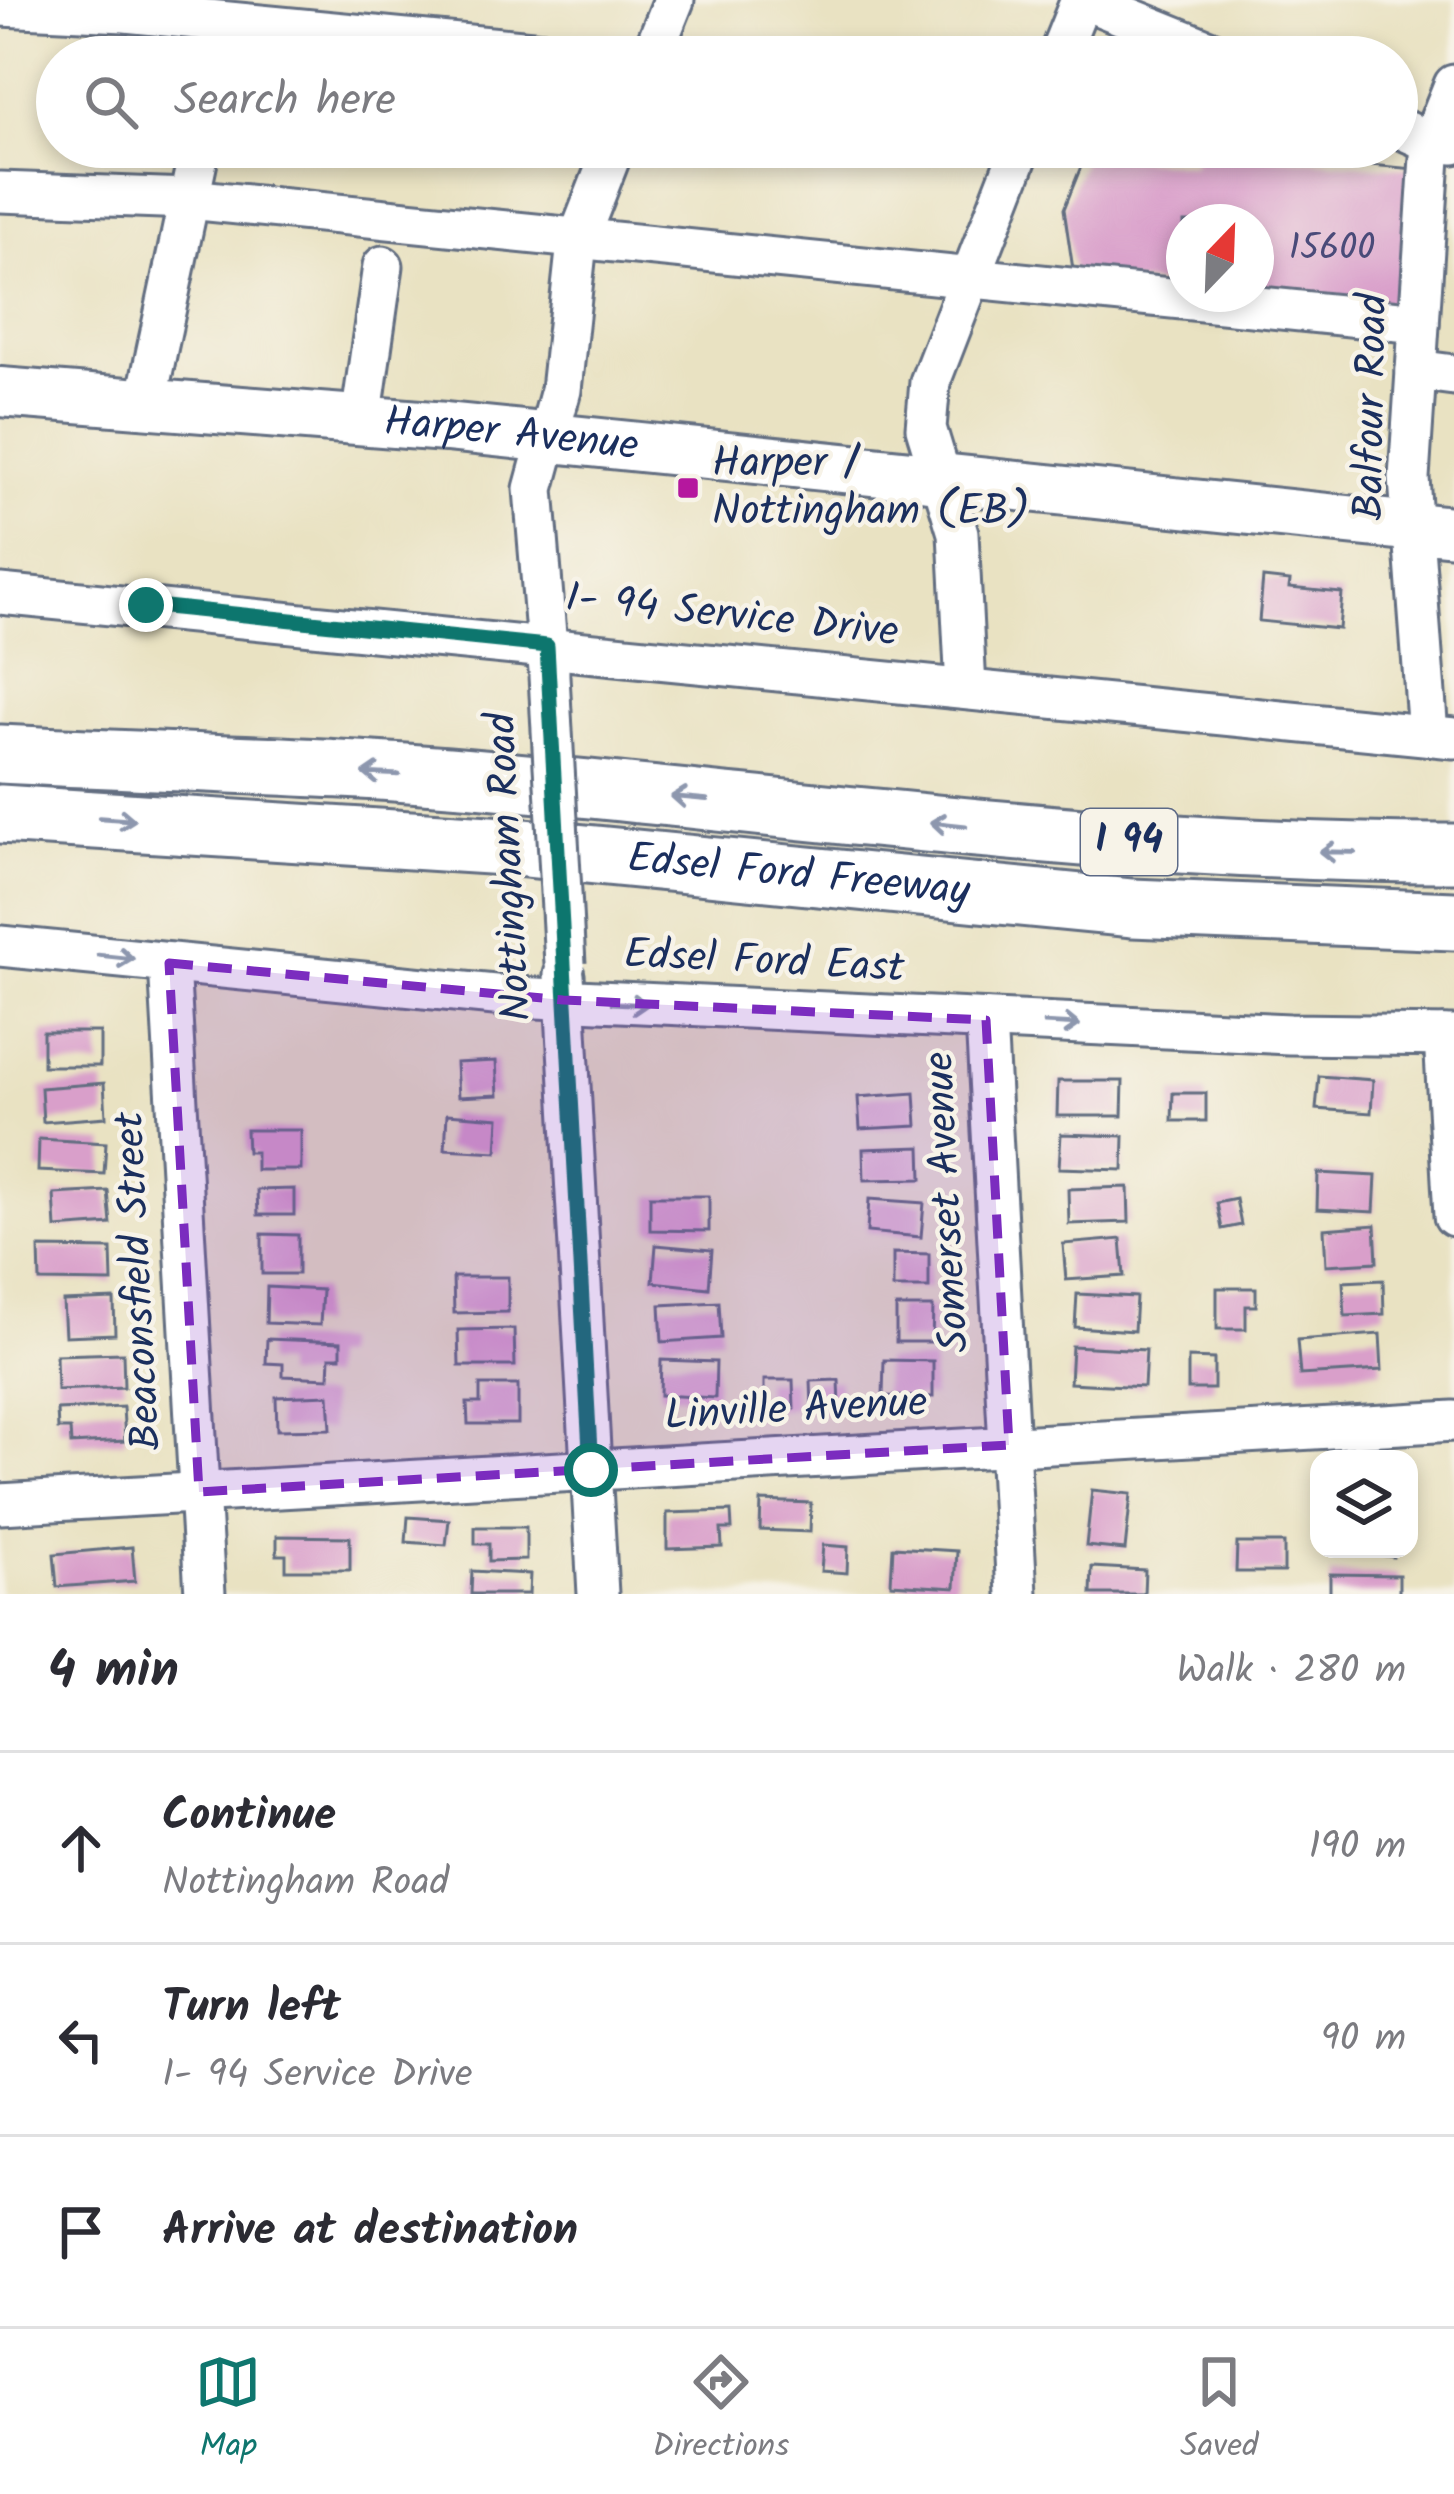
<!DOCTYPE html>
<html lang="en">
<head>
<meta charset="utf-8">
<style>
  body { margin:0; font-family:Kalam,sans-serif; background:#f2f2f3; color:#2b2b33 }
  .controls { position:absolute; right:36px; bottom:36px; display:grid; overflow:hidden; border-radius:24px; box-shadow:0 6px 18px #0003 }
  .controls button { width:108px; height:108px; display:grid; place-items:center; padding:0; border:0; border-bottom:3px solid #e1e1e2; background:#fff; color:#2b2b33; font:60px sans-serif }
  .compass { position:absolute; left:1166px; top:204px; width:108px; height:108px; border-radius:50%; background:#fff; box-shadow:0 6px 18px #0003; rotate:23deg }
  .stop { position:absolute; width:36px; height:36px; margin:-27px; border:9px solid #0f766e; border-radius:50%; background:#fff }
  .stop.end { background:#0f766e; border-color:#fff; box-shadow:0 3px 12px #0008 }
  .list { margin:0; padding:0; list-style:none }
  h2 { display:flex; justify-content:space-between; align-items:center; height:156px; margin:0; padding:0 48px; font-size:51px }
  h2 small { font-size:39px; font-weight:400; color:#7c7c81 }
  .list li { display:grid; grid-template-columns:78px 1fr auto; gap:36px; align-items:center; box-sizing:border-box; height:192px; padding:0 48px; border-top:3px solid #e1e1e2 }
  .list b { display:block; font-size:45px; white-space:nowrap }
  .list p { margin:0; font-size:39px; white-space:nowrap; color:#7c7c81 }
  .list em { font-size:39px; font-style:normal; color:#7c7c81 }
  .icon { flex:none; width:66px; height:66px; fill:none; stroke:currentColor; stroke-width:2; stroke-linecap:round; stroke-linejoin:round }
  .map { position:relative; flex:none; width:1454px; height:1594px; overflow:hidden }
  .search { position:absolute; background:#fff; box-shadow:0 6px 18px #0003; left:36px; right:36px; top:36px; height:132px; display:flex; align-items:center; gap:30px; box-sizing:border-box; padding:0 42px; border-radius:66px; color:#7c7c81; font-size:45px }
  .sheet { height:732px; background:#fff }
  nav { display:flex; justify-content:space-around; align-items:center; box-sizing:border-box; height:168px; border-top:3px solid #e1e1e2; background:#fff; font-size:33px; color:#7c7c81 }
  nav a { display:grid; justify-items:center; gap:6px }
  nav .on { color:#0f766e }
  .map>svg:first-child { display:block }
</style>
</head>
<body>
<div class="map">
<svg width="1454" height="1594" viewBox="0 0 1454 1594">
  <rect width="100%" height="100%" fill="#f7f3e8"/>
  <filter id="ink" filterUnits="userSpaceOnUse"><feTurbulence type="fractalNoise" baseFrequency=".00833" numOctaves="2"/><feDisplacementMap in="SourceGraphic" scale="24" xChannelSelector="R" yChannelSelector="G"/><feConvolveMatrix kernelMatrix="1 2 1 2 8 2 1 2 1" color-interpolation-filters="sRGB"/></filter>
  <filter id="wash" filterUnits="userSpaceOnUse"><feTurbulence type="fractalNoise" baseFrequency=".004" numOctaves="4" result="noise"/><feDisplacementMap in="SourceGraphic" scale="48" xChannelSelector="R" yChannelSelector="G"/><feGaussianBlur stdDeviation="2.7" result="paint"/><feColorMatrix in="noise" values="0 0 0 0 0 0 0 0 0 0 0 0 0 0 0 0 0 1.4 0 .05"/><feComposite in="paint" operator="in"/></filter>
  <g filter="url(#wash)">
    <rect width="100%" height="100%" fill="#e9e2c2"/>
    <g id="blocks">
      <g fill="#d99fca">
        <path d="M 1195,150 L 1416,169 L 1401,310 L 1256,295 L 1256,222 L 1184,222 L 1184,287 L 1074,276 L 1064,209 L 1086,154 L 1194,165 Z"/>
        <path d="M 1263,578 L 1290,581 L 1289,588 L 1342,593 L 1339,629 L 1259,621 Z"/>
        <rect x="43" y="1032" width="57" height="34"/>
        <path d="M 496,1061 L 498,1095 L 458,1097 L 456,1063 Z"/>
        <path d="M 1319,1076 L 1373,1080 L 1371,1113 L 1316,1109 Z"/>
        <path d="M 1058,1081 L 1123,1081 L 1122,1116 L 1057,1116 Z"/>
        <path d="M 104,1083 L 106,1117 L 43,1122 L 41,1088 Z"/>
        <path d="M 915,1093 L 917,1126 L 860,1129 L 858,1097 Z"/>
        <path d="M 1173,1093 L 1206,1093 L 1206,1121 L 1172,1121 Z"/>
        <path d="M 447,1114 L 499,1118 L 497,1152 L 445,1149 Z"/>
        <path d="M 246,1130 L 301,1130 L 301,1170 L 256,1170 L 256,1152 L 247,1152 Z"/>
        <path d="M 1061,1134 L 1124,1136 L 1123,1170 L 1059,1168 Z"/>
        <path d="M 39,1139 L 106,1143 L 104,1174 L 38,1171 Z"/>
        <path d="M 921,1147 L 922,1179 L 864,1180 L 863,1149 Z"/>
        <path d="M 1318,1173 L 1376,1176 L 1374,1212 L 1317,1209 Z"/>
        <path d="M 1128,1187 L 1129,1222 L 1069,1224 L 1068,1189 Z"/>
        <path d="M 294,1189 L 294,1215 L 258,1215 L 257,1190 Z"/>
        <path d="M 108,1191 L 111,1224 L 56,1228 L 54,1194 Z"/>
        <path d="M 650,1196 L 709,1196 L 709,1231 L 650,1230 Z"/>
        <path d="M 869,1199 L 924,1203 L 921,1237 L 867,1232 Z"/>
        <path d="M 1236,1199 L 1241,1225 L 1222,1229 L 1217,1203 Z"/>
        <path d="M 1375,1225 L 1377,1262 L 1326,1265 L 1324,1229 Z"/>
        <path d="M 262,1234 L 298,1235 L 298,1274 L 262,1274 Z"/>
        <path d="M 1121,1239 L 1124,1276 L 1066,1280 L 1063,1244 Z"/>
        <path d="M 656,1245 L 712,1250 L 709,1288 L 653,1282 Z"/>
        <path d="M 39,1248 L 111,1249 L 112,1282 L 40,1281 Z"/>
        <path d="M 893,1253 L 929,1254 L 929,1288 L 893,1288 Z"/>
        <path d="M 453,1277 L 508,1277 L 508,1312 L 454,1313 Z"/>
        <path d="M 1383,1280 L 1384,1314 L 1345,1316 L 1343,1282 Z"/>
        <path d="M 267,1287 L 322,1290 L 320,1325 L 266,1323 Z"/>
        <path d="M 1217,1288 L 1256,1288 L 1256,1306 L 1246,1306 L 1246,1329 L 1217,1329 Z"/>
        <path d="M 1077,1294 L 1136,1297 L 1134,1331 L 1075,1327 Z"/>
        <path d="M 114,1299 L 115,1334 L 65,1336 L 63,1301 Z"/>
        <path d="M 719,1302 L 721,1338 L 662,1342 L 660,1305 Z"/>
        <path d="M 896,1307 L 933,1307 L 932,1342 L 896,1342 Z"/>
        <path d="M 514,1329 L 515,1366 L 459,1366 L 458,1330 Z"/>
        <path d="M 1380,1334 L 1382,1370 L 1300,1375 L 1297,1340 Z"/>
        <path d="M 267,1339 L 341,1342 L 341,1357 L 330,1357 L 329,1378 L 283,1376 L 283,1364 L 266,1363 Z"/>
        <path d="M 1072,1346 L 1146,1350 L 1144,1387 L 1070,1383 Z"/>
        <path d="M 123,1353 L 124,1387 L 57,1390 L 56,1355 Z"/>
        <path d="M 1188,1358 L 1214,1359 L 1214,1389 L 1188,1389 Z"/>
        <path d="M 661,1360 L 716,1362 L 715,1398 L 660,1395 Z"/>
        <path d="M 884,1360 L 933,1361 L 933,1397 L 883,1396 Z"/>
        <path d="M 764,1380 L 793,1380 L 794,1409 L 764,1409 Z"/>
        <path d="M 839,1380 L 840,1408 L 812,1408 L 811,1381 Z"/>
        <path d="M 480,1385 L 518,1385 L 518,1424 L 468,1424 L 467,1403 L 480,1403 Z"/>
        <path d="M 329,1395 L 331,1429 L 277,1430 L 276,1397 Z"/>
        <path d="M 123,1407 L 125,1441 L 71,1444 L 70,1429 L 58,1429 L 57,1410 Z"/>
        <path d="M 1092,1490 L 1131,1494 L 1125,1550 L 1086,1546 Z"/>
        <path d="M 761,1501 L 811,1503 L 810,1532 L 760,1530 Z"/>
        <path d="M 731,1511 L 732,1529 L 721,1529 L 722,1547 L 667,1549 L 667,1513 Z"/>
        <path d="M 408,1517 L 449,1520 L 446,1545 L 406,1542 Z"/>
        <path d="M 475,1527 L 526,1527 L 526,1560 L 489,1561 L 489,1544 L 475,1544 Z"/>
        <path d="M 277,1536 L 350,1537 L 350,1570 L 286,1570 L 286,1555 L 277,1555 Z"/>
        <path d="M 1237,1543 L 1284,1543 L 1284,1572 L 1236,1572 Z"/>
        <path d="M 823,1545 L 848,1547 L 847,1573 L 821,1571 Z"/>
        <path d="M 132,1547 L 135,1581 L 57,1587 L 54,1554 Z"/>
        <path d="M 893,1547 L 957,1551 L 955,1588 L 891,1584 Z"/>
        <path d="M 1342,1549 L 1394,1549 L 1393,1557 Z"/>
        <path d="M 1092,1567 L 1145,1570 L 1144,1594 L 1091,1594 Z"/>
        <path d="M 472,1571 L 530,1574 L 529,1594 L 471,1594 Z"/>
        <path d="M 1330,1574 L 1399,1575 L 1399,1594 L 1330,1594 Z"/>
      </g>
    </g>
  </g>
  <g filter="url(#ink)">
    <use href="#blocks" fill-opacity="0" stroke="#636e81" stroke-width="3"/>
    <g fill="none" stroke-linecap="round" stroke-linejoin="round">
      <g stroke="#636e81" stroke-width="45">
        <g id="minor">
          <path d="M 1085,0 L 1226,57"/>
          <path d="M 0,6 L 125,12 L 595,57"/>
          <path d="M 651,57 L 674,0"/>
          <path d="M 1058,57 L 1081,0"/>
          <path d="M 1397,127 L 1431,142 L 1454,144"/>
          <path d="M 0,192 L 189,199 L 1419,323"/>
          <path d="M 1416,370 L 1454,375"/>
          <path d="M 146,402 L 200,147"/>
          <path d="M 361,420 L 383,266"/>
          <path d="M 0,594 L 1454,738"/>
          <path d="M 549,671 L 534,489 L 561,390 L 577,242 L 614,147"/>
          <path d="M 966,689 L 958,533 L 926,428 L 930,382 L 1021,147"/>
          <path d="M 1428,735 L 1409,478 L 1431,142 L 1454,85"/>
          <path d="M 0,946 L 515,997 L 1289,1034 L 1454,1036"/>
          <path d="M 169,963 L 205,1594"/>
          <path d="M 564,975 L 598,1594"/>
          <path d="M 986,1020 L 1017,1594"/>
          <path d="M 1444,1036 L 1454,1216"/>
          <path d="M 0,1504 L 1454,1421"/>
        </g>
      </g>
      <g stroke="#636e81" stroke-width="54">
        <g id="major">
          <path id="s1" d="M 0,392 L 446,427 L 1454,531"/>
        </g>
      </g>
      <g stroke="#636e81" stroke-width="63">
        <g id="highway">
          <path d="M 0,754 C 168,763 339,765 506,781 C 822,810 1137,854 1454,853"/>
          <path id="s2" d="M 0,814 L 505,846 L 1132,908 L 1454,921"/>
        </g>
      </g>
      <use href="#minor" stroke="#fff" stroke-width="39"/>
      <use href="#major" stroke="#fff" stroke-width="48"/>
      <use href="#highway" stroke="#fff" stroke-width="57"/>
      <g stroke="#636e81" stroke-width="45" stroke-linecap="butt">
        <path id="minor-bridge" d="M 549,676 L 565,964"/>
      </g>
      <use href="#minor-bridge" stroke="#fff" stroke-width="39"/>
    </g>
    <defs><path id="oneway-shaft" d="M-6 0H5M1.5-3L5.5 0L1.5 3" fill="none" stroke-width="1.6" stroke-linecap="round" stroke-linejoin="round" transform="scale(3)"/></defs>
    <g stroke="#8d97ae">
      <use href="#oneway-shaft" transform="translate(381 774) rotate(-177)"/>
      <use href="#oneway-shaft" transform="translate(689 798) rotate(-175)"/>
      <use href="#oneway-shaft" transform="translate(117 819) rotate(4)"/>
      <use href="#oneway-shaft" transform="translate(948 824) rotate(-174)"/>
      <use href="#oneway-shaft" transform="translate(1337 852) rotate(-179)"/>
      <use href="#oneway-shaft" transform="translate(116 957) rotate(6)"/>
      <use href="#oneway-shaft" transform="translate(630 1004) rotate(3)"/>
      <use href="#oneway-shaft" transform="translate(1062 1024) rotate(3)"/>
    </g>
  </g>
  <g fill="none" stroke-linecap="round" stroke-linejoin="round" filter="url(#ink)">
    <path stroke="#0f766e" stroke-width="15" d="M 146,605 L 547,646 L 591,1470"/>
  </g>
  <path fill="#7b2cbf" fill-opacity="0.2" stroke="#7b2cbf" stroke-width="9" stroke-dasharray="24 15" stroke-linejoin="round" d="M 169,963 L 563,1000 L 986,1020 L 1009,1445 L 199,1492 Z"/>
  <rect fill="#b5179e" stroke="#f7f3e8" stroke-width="4.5" x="676" y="476" width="24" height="24" rx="6"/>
  <g text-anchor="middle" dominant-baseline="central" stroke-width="9" stroke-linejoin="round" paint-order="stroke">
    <g font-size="36" fill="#4a4b79">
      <text x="1332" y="249">15600</text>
    </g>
    <rect fill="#f7f3e8" stroke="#5d6a87" stroke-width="3" x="1081" y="809" width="96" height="66" rx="9"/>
    <g font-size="39" font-weight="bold" fill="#1b2f5e">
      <text x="1129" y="842">I 94</text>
    </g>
    <g font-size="42" fill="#1b2f5e" stroke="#f7f3e8">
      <text transform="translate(1372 407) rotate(-89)">Balfour Road</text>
      <text stroke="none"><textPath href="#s1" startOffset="513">Harper Avenue</textPath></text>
      <text transform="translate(732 616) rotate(6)">I- 94 Service Drive</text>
      <text transform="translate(510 867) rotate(-93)">Nottingham Road</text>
      <text stroke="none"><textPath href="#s2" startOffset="801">Edsel Ford Freeway</textPath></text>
      <text transform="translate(764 962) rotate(3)">Edsel Ford East</text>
      <text transform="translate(948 1202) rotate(-93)">Somerset Avenue</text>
      <text transform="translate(139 1281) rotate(-93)">Beaconsfield Street</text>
      <text transform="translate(796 1410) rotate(-3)">Linville Avenue</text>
    </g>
    <g font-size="42" fill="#1b2f5e" stroke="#f7f3e8" text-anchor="start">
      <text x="712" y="464">Harper /<tspan x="712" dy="48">Nottingham (EB)</tspan></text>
    </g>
  </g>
</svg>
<div class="controls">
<button><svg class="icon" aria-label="layers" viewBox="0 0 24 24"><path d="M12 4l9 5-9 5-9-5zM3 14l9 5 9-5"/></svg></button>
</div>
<svg class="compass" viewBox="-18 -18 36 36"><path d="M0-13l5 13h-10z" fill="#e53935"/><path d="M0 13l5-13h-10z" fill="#7c7c81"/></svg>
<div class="stop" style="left:591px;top:1470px"></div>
<div class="stop end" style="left:146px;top:605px"></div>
<div class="search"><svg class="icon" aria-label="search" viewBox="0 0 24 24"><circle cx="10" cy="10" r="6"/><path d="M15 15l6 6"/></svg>Search here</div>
</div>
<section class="sheet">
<h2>4 min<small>Walk · 280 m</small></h2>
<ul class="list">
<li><svg class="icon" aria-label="ahead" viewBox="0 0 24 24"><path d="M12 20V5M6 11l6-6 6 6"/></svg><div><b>Continue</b><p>Nottingham Road</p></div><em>190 m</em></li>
<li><svg class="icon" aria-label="left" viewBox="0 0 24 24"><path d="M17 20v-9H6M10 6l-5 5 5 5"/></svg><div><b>Turn left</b><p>I- 94 Service Drive</p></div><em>90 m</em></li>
<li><svg class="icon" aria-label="arrive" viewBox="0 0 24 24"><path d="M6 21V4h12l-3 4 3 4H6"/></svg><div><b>Arrive at destination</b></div></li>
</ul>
</section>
<nav>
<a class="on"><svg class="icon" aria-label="map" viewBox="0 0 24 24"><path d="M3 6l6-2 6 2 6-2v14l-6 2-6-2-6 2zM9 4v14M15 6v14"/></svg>Map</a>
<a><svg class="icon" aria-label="directions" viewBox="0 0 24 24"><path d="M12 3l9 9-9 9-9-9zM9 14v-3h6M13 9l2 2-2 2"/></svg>Directions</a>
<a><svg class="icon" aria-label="saved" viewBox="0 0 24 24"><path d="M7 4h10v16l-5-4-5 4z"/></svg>Saved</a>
</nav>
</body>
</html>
